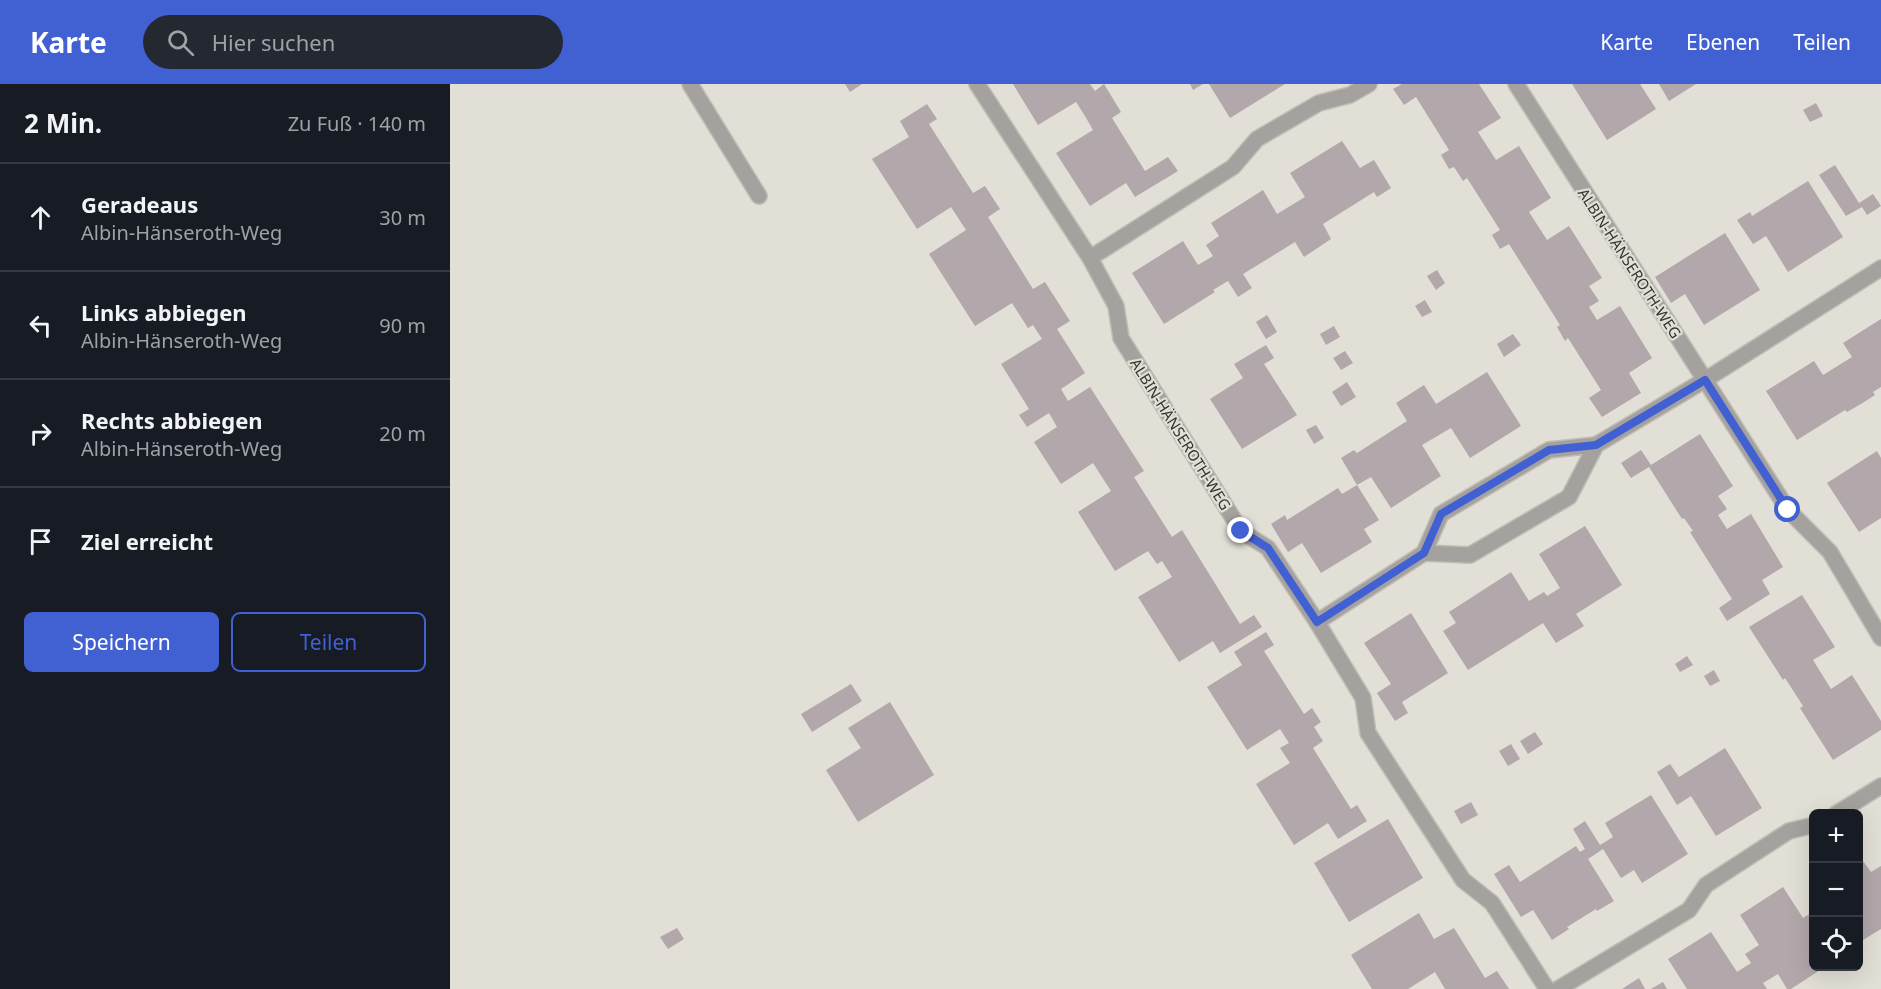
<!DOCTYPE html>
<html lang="de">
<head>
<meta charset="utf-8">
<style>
  body { margin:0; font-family:"Noto Sans",sans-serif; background:#242831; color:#f1f3f6 }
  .controls { position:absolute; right:18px; bottom:18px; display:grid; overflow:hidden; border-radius:9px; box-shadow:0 6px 24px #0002 }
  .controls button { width:54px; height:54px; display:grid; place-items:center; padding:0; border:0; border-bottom:2px solid #363941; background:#171b24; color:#f1f3f6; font:30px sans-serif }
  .stop { position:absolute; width:18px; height:18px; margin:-14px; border:4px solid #4161d3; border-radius:50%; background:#fff }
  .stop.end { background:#4161d3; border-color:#fff; box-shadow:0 2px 6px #0008 }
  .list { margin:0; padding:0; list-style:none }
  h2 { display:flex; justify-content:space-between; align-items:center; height:78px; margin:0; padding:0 24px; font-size:26px }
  h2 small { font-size:20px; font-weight:400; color:#9ea1a6 }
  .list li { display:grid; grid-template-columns:39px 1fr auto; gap:18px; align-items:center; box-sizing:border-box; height:108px; padding:0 24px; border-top:2px solid #363941 }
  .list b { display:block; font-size:22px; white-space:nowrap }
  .list p { margin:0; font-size:20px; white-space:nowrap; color:#9ea1a6 }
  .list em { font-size:20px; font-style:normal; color:#9ea1a6 }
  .actions { display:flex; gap:12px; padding:18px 24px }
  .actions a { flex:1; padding:14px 0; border:2px solid #4161d3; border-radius:9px; text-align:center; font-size:21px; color:#4161d3 }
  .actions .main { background:#4161d3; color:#fff }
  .icon { flex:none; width:33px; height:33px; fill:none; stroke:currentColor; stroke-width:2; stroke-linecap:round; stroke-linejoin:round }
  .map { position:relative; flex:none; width:1431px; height:905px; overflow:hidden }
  header { display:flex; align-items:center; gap:36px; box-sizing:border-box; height:84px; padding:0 30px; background:#4161d3; color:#fff }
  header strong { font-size:28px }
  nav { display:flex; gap:33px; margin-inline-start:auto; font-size:21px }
  .search { width:420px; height:54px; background:#242831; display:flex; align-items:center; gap:15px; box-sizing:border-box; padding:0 21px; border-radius:33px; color:#9ea1a6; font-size:22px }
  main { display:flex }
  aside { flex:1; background:#171b24 }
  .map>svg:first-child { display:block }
</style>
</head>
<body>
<header>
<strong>Karte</strong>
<div class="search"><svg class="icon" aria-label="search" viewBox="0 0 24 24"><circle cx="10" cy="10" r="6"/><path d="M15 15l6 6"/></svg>Hier suchen</div>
<nav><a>Karte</a><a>Ebenen</a><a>Teilen</a></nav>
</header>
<main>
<aside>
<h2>2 Min.<small>Zu Fuß · 140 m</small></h2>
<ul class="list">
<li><svg class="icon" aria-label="ahead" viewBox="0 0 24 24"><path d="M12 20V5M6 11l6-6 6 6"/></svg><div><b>Geradeaus</b><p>Albin-Hänseroth-Weg</p></div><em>30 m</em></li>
<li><svg class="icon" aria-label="left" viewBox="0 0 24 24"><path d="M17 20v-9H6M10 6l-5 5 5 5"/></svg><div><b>Links abbiegen</b><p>Albin-Hänseroth-Weg</p></div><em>90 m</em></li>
<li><svg class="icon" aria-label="right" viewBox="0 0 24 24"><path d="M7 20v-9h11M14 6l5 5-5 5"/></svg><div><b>Rechts abbiegen</b><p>Albin-Hänseroth-Weg</p></div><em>20 m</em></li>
<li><svg class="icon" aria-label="arrive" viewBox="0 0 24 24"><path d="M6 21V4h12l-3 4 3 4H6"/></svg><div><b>Ziel erreicht</b></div></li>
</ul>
<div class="actions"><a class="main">Speichern</a><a>Teilen</a></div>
</aside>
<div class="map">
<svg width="1431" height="905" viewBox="0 0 1431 905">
  <rect width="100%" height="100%" fill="#e2dfd6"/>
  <g fill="#b2a7aa">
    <path d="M 395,0 L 412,0 L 400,8 Z"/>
    <path d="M 563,0 L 640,0 L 645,7 L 654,0 L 671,28 L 662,34 L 695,87 L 718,73 L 728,87 L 685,113 L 676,99 L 640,122 L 606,69 L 643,46 L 635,32 L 626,18 L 588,41 Z"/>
    <path d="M 740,0 L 753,0 L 743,6 Z"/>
    <path d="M 759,0 L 835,0 L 780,34 Z"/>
    <path d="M 952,0 L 1029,0 L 1051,34 L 1028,48 L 1046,76 L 1069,62 L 1101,114 L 1079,128 L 1097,156 L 1119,142 L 1152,194 L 1139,202 L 1149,217 L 1139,223 L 1147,236 L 1170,222 L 1202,274 L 1179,289 L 1191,309 L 1152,333 L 1139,314 L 1151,306 L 1118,254 L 1115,257 L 1107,243 L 1110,241 L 1059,160 L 1050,165 L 1042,151 L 1050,146 L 1017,94 L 1013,97 L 1004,83 L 999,85 L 991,71 L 999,66 L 966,13 L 954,21 L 943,5 Z"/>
    <path d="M 1122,0 L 1190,0 L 1206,25 L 1157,56 Z"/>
    <path d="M 1209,0 L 1246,0 L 1219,17 Z"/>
    <path d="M 1366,19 L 1373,32 L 1360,38 L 1353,26 Z"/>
    <path d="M 477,20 L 487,35 L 479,40 L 523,109 L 535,102 L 550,125 L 538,133 L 583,205 L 595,198 L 620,237 L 607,245 L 635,289 L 611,305 L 618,317 L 640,303 L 694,387 L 684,393 L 722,453 L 732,446 L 790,540 L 804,531 L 812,543 L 770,569 L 763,557 L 729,578 L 688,513 L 722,493 L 712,477 L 707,480 L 698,467 L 665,487 L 628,428 L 661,407 L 643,379 L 611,400 L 584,358 L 607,343 L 599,329 L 577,343 L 569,331 L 579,325 L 551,280 L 592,255 L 583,241 L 578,244 L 562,219 L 525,242 L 479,170 L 516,146 L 501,123 L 467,145 L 422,75 L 459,53 L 450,37 Z"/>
    <path d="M 892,57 L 910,84 L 924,76 L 941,104 L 927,113 L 924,108 L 873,140 L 881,155 L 854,173 L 845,158 L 793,190 L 802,204 L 788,213 L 778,197 L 763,206 L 765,208 L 714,240 L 682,189 L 733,157 L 748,181 L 763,172 L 756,161 L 769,152 L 761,139 L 813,106 L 827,130 L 855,113 L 840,89 Z"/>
    <path d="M 1385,81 L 1409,119 L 1423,110 L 1431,122 L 1417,131 L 1412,123 L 1396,132 L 1369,91 Z"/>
    <path d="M 1358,97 L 1393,153 L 1338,188 L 1316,152 L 1303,160 L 1287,136 L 1300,128 L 1302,132 Z"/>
    <path d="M 1275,149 L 1310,206 L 1254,241 L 1235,210 L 1221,219 L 1205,193 Z"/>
    <path d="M 987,186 L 995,199 L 986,206 L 977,192 Z"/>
    <path d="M 975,216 L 982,228 L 972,233 L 965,222 Z"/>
    <path d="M 817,231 L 827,248 L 816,255 L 806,238 Z"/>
    <path d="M 1431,235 L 1431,303 L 1423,308 L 1425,311 L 1411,320 L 1397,328 L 1395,326 L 1347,356 L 1316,307 L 1364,277 L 1373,291 L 1402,273 L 1393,259 Z"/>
    <path d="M 884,242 L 890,253 L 876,261 L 870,250 Z"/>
    <path d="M 1063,250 L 1071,261 L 1054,273 L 1047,260 Z"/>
    <path d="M 816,261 L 824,274 L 814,280 L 847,331 L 792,365 L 760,315 L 793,294 L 784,280 Z"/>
    <path d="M 895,267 L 903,279 L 891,286 L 883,274 Z"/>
    <path d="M 1037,288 L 1071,342 L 1020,374 L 1001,344 L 972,361 L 991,392 L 941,424 L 921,393 L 907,401 L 891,374 L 904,366 L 907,369 L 957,337 L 946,319 L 974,301 L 986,320 Z"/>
    <path d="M 897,298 L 906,313 L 891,322 L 882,308 Z"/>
    <path d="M 866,341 L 874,354 L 864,360 L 856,346 Z"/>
    <path d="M 1250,350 L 1283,402 L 1268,412 L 1277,425 L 1268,431 L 1277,445 L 1301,430 L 1333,483 L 1312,496 L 1320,510 L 1277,537 L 1269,524 L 1282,515 L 1240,448 L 1243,447 L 1234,434 L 1232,435 L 1199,383 L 1181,394 L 1171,379 L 1191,366 L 1201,381 Z"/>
    <path d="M 1427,367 L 1431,374 L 1431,434 L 1409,448 L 1377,399 Z"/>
    <path d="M 907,401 L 929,436 L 914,445 L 922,458 L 871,489 L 852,459 L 838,468 L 821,440 L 835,431 L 837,436 L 888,404 L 892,410 Z"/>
    <path d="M 1135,442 L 1172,501 L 1126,530 L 1134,542 L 1106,559 L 1093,539 L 1018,586 L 993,547 L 1006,539 L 999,528 L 1061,488 L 1079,517 L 1094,508 L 1097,512 L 1110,504 L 1089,470 Z"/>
    <path d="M 1352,511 L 1385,563 L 1363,576 L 1381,605 L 1402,591 L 1431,637 L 1431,646 L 1383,676 L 1350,624 L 1353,622 L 1335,594 L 1333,596 L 1299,543 Z"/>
    <path d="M 961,529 L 998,589 L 952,618 L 958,629 L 945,637 L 927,609 L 941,600 L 914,559 Z"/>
    <path d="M 816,548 L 824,561 L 814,567 L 854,630 L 862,624 L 871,638 L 864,643 L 873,657 L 863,664 L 901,725 L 907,721 L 917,737 L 888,755 L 878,739 L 844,761 L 806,700 L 840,679 L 830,664 L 839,659 L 830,645 L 797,666 L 757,603 L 792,581 L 784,568 Z"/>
    <path d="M 1237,572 L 1243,581 L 1230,588 L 1225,580 Z"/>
    <path d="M 1264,586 L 1270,597 L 1260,602 L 1254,592 Z"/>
    <path d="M 401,600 L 412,617 L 362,648 L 351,630 Z"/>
    <path d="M 440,618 L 484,691 L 408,738 L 376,686 L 411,664 L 398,644 Z"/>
    <path d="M 1085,648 L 1093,660 L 1078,670 L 1070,657 Z"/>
    <path d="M 1061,660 L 1070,675 L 1058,682 L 1049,667 Z"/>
    <path d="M 1275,664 L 1312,724 L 1266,752 L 1241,712 L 1227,721 L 1207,688 L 1220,680 L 1229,693 Z"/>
    <path d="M 1201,711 L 1238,770 L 1192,799 L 1184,786 L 1171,794 L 1153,765 L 1138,775 L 1164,817 L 1147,827 L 1146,825 L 1117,843 L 1119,845 L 1102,856 L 1083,826 L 1071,833 L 1044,790 L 1059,781 L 1070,798 L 1126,762 L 1130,768 L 1133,766 L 1135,765 L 1123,745 L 1135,737 L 1150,761 L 1163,753 L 1155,739 Z"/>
    <path d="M 1021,718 L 1028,731 L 1011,740 L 1004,727 Z"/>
    <path d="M 938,735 L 973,794 L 899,838 L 864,779 Z"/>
    <path d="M 1408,770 L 1421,788 L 1431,782 L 1431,845 L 1408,859 Z"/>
    <path d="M 1333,803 L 1353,834 L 1364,827 L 1364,882 L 1376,882 L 1341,905 L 1337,905 L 1328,890 L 1313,899 L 1317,905 L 1237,905 L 1218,875 L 1261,848 L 1287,888 L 1301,879 L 1295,870 L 1309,861 L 1290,831 Z"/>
    <path d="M 969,829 L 984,855 L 1004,844 L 1035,894 L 1047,887 L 1059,905 L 995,905 L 985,888 L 958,905 L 922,905 L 901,871 Z"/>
    <path d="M 227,844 L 234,855 L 218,865 L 210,853 Z"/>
    <path d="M 1189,894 L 1195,905 L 1172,905 Z"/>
    <path d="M 1213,898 L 1217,905 L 1201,905 Z"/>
  </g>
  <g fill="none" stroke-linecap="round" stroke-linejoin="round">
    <g stroke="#bfbdb5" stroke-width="18">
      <g id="minor">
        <path d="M 240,0 L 309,112"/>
        <path d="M 527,0 L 640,174"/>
        <path d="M 919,0 L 900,11 L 869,19 L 807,55 L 783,83 L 640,174 L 666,222 L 671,254 L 791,447 L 818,464 L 867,538 L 913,614 L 918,649 L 1013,796 L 1042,819 L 1097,905"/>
        <path d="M 1066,0 L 1338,426 L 1380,468 L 1431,554"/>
        <path d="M 974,469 L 1020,471 L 1119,413 L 1146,361"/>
        <path d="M 867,538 L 974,469 L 991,430 L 1099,366 L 1146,361 L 1255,296 L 1431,184"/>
        <path d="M 1386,730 L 1431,702"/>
        <path d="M 1108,905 L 1239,826 L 1256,801 L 1339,747 L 1364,741"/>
      </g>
    </g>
    <use href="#minor" stroke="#a5a19e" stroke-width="15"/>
  </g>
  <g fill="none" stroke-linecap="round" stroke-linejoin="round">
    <path stroke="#4161d3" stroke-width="8" d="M 791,447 L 818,464 L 867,538 L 974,469 L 991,430 L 1099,366 L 1146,361 L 1255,296 L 1338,426"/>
  </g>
  <g text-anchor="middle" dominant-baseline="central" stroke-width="4.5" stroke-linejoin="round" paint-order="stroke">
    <g font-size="15" fill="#353430" stroke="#e2dfd6">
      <text transform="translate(1180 179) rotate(57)">ALBIN-HÄNSEROTH-WEG</text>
      <text transform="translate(731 350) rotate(58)">ALBIN-HÄNSEROTH-WEG</text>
    </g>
  </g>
</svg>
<div class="controls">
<button>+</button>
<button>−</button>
<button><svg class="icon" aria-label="locate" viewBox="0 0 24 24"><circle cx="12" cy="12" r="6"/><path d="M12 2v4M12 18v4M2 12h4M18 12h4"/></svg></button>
</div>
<div class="stop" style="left:1338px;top:426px"></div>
<div class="stop end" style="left:791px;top:447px"></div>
</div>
</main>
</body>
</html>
